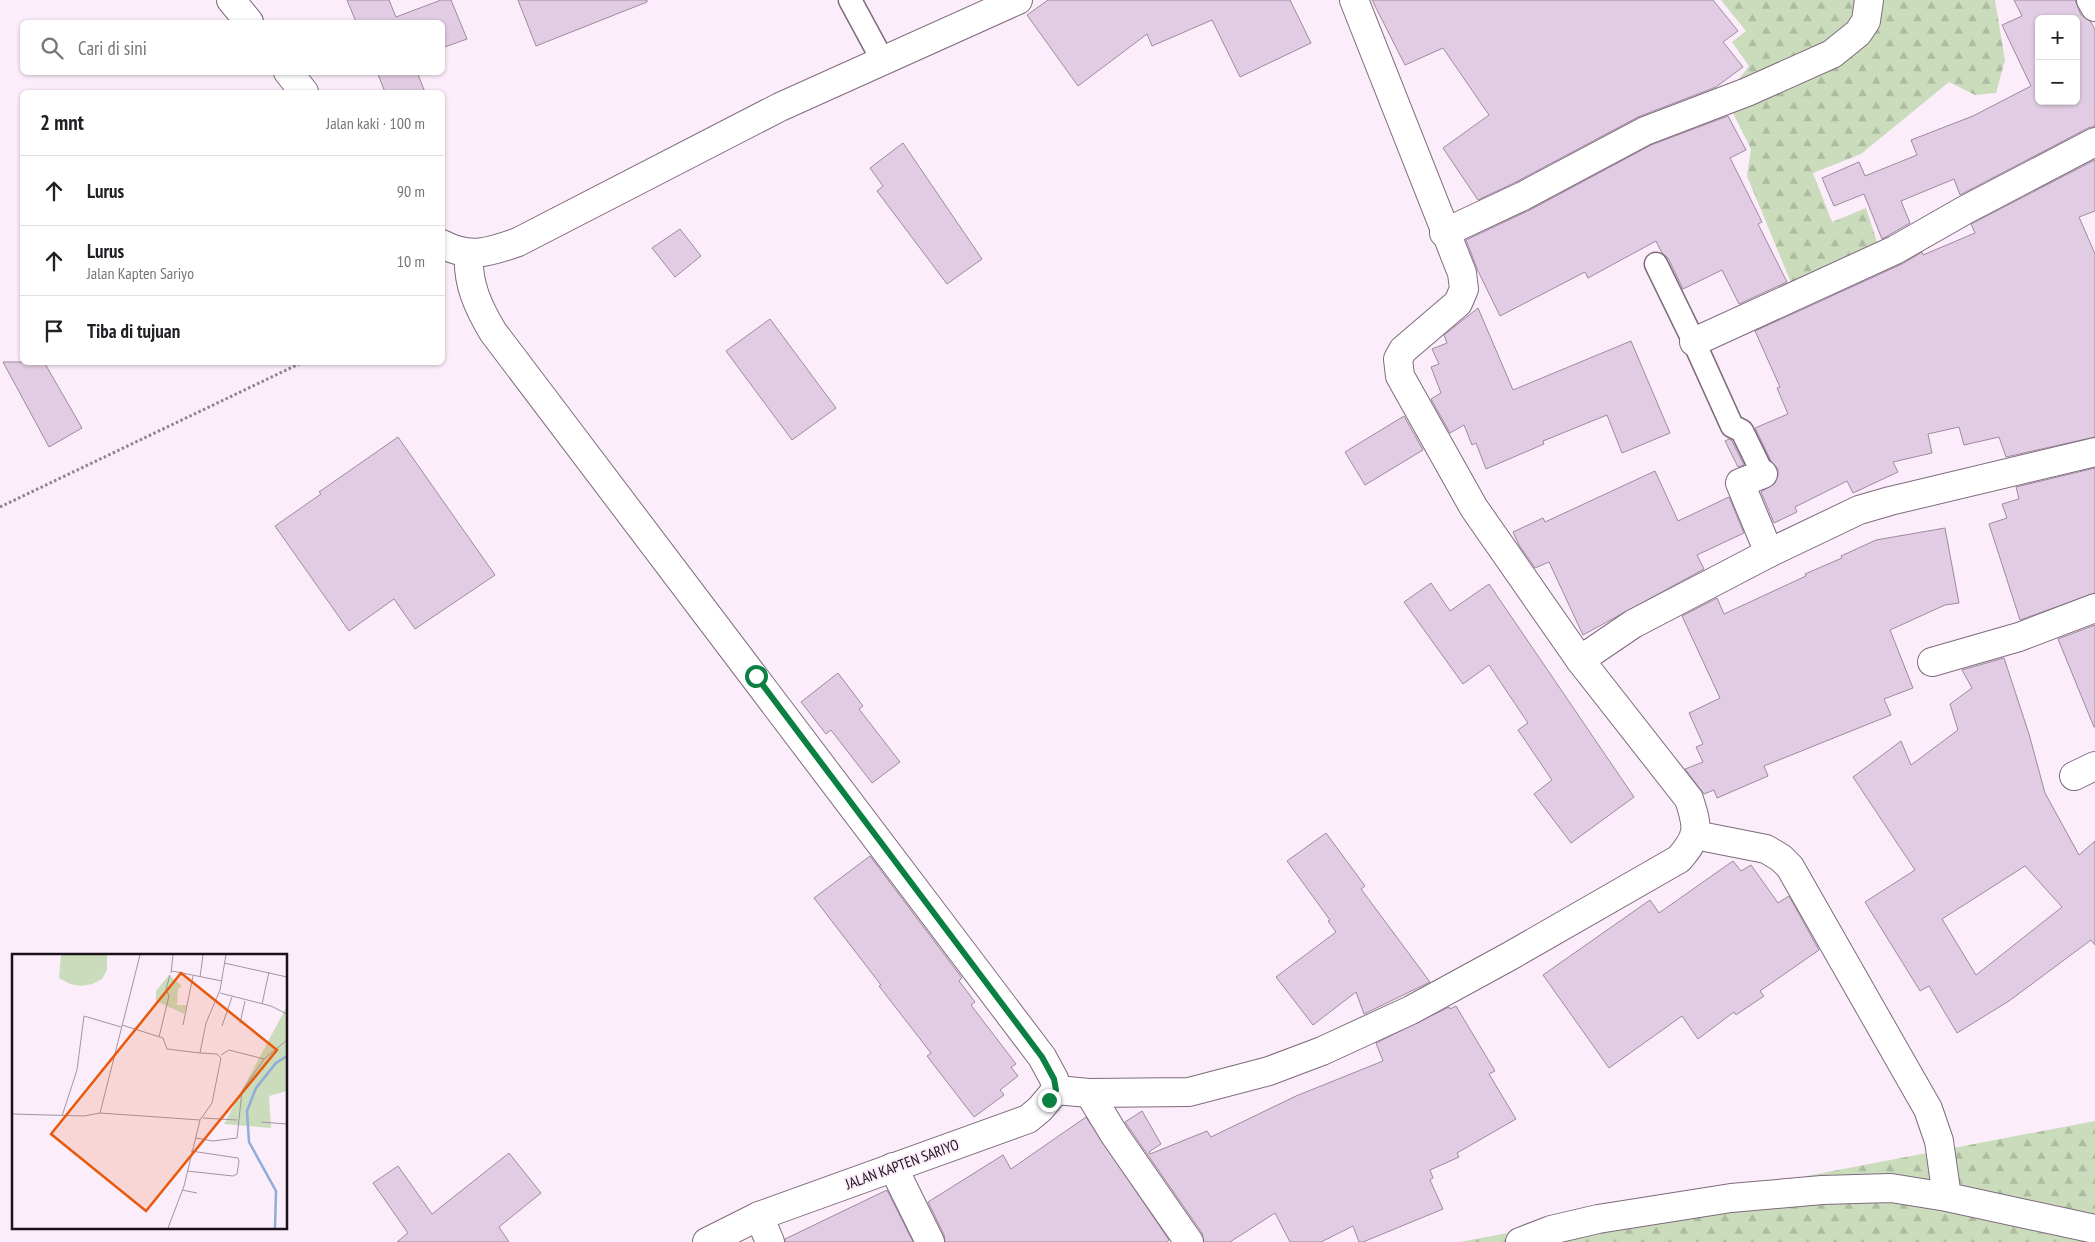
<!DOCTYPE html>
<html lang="id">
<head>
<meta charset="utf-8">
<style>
  body { margin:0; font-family:"PT Sans Narrow",sans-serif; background:#f6f6f6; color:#202124 }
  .controls { position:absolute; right:15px; top:15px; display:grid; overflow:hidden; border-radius:8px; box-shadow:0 1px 4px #0004 }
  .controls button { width:45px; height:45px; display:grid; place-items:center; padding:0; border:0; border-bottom:1px solid #e0e0e0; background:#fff; color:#202124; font:25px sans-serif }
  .stop { position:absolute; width:15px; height:15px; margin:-11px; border:4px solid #0b8043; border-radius:50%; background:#fff }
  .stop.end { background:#0b8043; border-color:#fff; box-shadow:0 1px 5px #0008 }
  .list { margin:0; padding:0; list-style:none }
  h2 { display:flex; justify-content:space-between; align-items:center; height:65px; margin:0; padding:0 20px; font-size:21px }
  h2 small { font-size:16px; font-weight:400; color:#757577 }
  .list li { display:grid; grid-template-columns:32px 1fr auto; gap:15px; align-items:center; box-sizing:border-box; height:70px; padding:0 20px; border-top:1px solid #e0e0e0 }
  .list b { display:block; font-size:19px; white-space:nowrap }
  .list p { margin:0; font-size:16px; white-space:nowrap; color:#757577 }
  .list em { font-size:16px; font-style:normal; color:#757577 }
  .icon { flex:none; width:28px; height:28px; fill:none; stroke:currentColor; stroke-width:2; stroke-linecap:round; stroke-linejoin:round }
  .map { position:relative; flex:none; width:2095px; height:1242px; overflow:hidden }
  .search { position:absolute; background:#fff; box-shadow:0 1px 4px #0004; left:20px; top:20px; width:425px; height:55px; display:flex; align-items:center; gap:12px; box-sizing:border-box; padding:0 18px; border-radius:8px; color:#757577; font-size:19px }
  .panel { position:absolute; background:#fff; box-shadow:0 1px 4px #0004; left:20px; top:90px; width:425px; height:275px; border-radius:8px }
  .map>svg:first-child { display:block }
</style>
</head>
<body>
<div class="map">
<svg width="2095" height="1242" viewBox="0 0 2095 1242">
  <defs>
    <pattern id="forest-firs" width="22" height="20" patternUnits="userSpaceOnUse" patternTransform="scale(1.25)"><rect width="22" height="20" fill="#cadcbc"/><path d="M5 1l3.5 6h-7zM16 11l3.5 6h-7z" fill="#adbca1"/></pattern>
  </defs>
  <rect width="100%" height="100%" fill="#fcedfa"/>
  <g fill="url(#forest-firs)">
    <path d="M 1721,0 L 1995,0 L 2005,60 L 1996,93 L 1975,95 L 1949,82 L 1861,154 L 1813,173 L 1832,222 L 1866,208 L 1878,245 L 1792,285 L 1747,176 L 1751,149 L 1725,97 L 1749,66 L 1732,42 L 1746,31 Z"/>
    <path d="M 2095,1121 L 2095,1242 L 1460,1242 Z"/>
  </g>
  <g fill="#e2cce3" stroke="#9e8aa0" fill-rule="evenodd">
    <path d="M 347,0 L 389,0 L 396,17 L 441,0 L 451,0 L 467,39 L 442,48 L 442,22 L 356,22 Z"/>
    <path d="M 518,0 L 647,0 L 647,2 L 536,46 Z"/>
    <path d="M 1048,0 L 1290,0 L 1311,43 L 1240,77 L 1212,20 L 1152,46 L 1147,34 L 1078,86 L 1027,15 Z"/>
    <path d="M 1372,0 L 1713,0 L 1738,31 L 1723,42 L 1743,67 L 1716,87 L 1638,117 L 1516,182 L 1478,200 L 1443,148 L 1489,115 L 1443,48 L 1405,65 Z"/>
    <path d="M 2014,0 L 2075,0 L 2081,15 L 2091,22 L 2095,30 L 2095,126 L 2088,128 L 1960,195 L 1954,179 L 1901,201 L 1910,223 L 1882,239 L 1864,194 L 1834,206 L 1822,178 L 1859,162 L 1865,176 L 1917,155 L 1911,140 L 1973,116 L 2031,86 L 2002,25 L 2022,16 ZM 2039,19 L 2076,19 L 2076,101 L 2039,101 Z"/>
    <path d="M 377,72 L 417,72 L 425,92 L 385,92 Z"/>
    <path d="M 1728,116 L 1746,150 L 1730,158 L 1762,222 L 1758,224 L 1787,282 L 1739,304 L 1722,270 L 1683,289 L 1668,258 L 1662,253 L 1656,241 L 1588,278 L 1585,272 L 1500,316 L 1478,271 L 1466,240 L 1530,210 L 1651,145 Z"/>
    <path d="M 903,143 L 982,259 L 947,284 L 877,191 L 883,186 L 870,168 Z"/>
    <path d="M 2095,160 L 2095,211 L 2079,217 L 2095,254 L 2095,437 L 2006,457 L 1999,437 L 1964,445 L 1959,427 L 1928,434 L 1932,453 L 1893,462 L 1898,472 L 1853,493 L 1847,481 L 1795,507 L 1797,512 L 1774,523 L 1761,492 L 1775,483 L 1778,476 L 1778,469 L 1771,461 L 1755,428 L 1788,414 L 1777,388 L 1780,387 L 1755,331 L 1902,264 L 1922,252 L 1923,255 L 1975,233 L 1971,224 Z"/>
    <path d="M 680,229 L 701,256 L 675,277 L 652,248 Z"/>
    <path d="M 1478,308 L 1513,390 L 1631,341 L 1670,433 L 1622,453 L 1607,415 L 1543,441 L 1544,444 L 1486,469 L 1476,443 L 1472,445 L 1464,425 L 1450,433 L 1431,399 L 1441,393 L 1431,367 L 1439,364 L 1432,349 L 1447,343 L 1444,335 Z"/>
    <path d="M 770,319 L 836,408 L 792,440 L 726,351 Z"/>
    <path d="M 3,362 L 44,362 L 82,428 L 49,447 Z"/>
    <path d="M 1404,416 L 1423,450 L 1365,485 L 1345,452 Z"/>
    <path d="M 398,437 L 495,575 L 415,629 L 394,599 L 349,631 L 275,526 L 321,494 L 319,492 Z"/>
    <path d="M 1729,439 L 1732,441 L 1744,465 L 1738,467 L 1725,441 Z"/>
    <path d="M 2095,468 L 2095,593 L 2020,620 L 1989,524 L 2007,518 L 2002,504 L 2019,499 L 2016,487 Z"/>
    <path d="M 1655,471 L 1678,521 L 1729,497 L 1744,533 L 1697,555 L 1704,569 L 1583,635 L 1549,562 L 1535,568 L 1519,545 L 1513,532 L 1543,518 L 1545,522 Z"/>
    <path d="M 1945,528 L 1959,603 L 1945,605 L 1890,630 L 1913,688 L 1884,699 L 1891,715 L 1764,766 L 1768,776 L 1717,798 L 1714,790 L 1704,794 L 1685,769 L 1703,762 L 1696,747 L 1703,744 L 1689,713 L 1720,698 L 1682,616 L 1717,598 L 1724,614 L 1806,576 L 1805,574 L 1842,558 L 1841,556 L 1876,540 Z"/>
    <path d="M 1431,583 L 1450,611 L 1489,584 L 1634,797 L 1571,843 L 1534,794 L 1552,780 L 1518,730 L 1528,723 L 1489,665 L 1463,684 L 1404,602 Z"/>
    <path d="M 2095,625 L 2095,727 L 2094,727 L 2058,639 Z"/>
    <path d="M 2004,658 L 2029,734 L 2045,793 L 2079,855 L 2095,841 L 2095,945 L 2091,940 L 2009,1001 L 1957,1033 L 1929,986 L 1920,991 L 1865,902 L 1915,870 L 1853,777 L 1901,741 L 1911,765 L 1958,730 L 1950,704 L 1972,688 L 1962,670 ZM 2025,866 L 2062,907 L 1976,975 L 1942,919 Z"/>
    <path d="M 838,673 L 863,706 L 859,709 L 900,762 L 872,783 L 831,730 L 826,734 L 801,702 Z"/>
    <path d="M 1326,833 L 1365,886 L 1361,889 L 1430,982 L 1364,1014 L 1356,992 L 1313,1025 L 1276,977 L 1336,932 L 1328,921 L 1330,920 L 1287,861 Z"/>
    <path d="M 870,856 L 962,978 L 959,981 L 975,1002 L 971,1005 L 1016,1064 L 1011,1067 L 1018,1076 L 1000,1090 L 1004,1095 L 974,1117 L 927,1056 L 931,1053 L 879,986 L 881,985 L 814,898 Z"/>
    <path d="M 1733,861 L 1741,871 L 1751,865 L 1778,903 L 1789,896 L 1819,950 L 1760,991 L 1764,996 L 1736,1015 L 1734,1012 L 1698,1039 L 1682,1016 L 1609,1068 L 1543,975 L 1650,900 L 1659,913 Z"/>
    <path d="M 1456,1006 L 1495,1071 L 1489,1074 L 1516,1119 L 1457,1153 L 1459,1157 L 1430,1170 L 1433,1178 L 1430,1180 L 1443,1209 L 1363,1242 L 1359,1242 L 1353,1226 L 1321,1242 L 1290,1242 L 1275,1213 L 1230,1242 L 1204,1242 L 1202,1233 L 1125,1122 L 1142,1111 L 1161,1144 L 1149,1152 L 1150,1154 L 1207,1131 L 1211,1137 L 1296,1096 L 1383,1061 L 1376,1043 L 1449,1007 L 1450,1009 Z"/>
    <path d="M 1086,1117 L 1169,1240 L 1167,1242 L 945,1242 L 944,1235 L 928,1202 L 1003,1155 L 1011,1169 Z"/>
    <path d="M 509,1153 L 541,1193 L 499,1227 L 509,1242 L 397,1242 L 408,1233 L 373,1183 L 398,1166 L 432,1214 Z"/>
    <path d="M 887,1190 L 913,1242 L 785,1242 L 785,1239 Z"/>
  </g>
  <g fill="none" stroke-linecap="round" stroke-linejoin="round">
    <g stroke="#7f6a7d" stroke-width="25">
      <g id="lane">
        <path d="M 850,0 L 883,61"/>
        <path d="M 1656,264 L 1694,342 L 1732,426 L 1742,431 L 1763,474"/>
      </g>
    </g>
    <g stroke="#7f6a7d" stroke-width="30">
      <g id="street">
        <path d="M 231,0 L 249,22"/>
        <path d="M 1354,0 L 1462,273 L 1464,289 L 1458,303 L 1403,350 L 1398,359 L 1400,376 L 1474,508 L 1580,660"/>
        <path d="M 2091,0 L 2095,7"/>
        <path d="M 288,72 L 304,92"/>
        <path d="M 1444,233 L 1523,196 L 1645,131 L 1747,92 L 1832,54 L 1858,33 L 1866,21 L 1869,0"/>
        <path d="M 442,244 C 470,259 490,252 518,242 L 780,107 L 1018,0"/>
        <path d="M 469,254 C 467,283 478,307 493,332 L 1042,1057 L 1054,1079 L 1056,1090 L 1040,1109 L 1028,1119 L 759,1216 L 707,1242"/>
        <path d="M 1694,342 L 1895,250 L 1965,210 L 2095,142"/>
        <path d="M 1763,474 L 1740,483 L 1769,553"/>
        <path d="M 1932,662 L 2019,637 L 2095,608"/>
        <path d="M 2074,776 L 2095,766"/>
        <path d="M 1695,835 L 1766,849 L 1781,858 L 1790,867 L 1928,1109 L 1939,1141 L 1947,1197 L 2095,1229"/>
        <path d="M 1056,1090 L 1089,1093 L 1189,1092 L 1269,1071 L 1322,1051 L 1411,1010 L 1510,956 L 1679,859 C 1700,835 1698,827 1689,799 L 1580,660 L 1633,624 L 1769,553 L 1859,510 L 1890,501 L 2095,452"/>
        <path d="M 1089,1093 L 1114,1134 L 1189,1242"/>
        <path d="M 893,1167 L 930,1242"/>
        <path d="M 759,1216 L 770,1242"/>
        <path d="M 1520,1242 L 1551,1230 L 1598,1219 L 1731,1198 L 1822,1190 L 1891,1188 L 1947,1197"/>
      </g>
    </g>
    <path stroke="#8f838e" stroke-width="3" stroke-dasharray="2.5 2.5" stroke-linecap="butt" d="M 0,507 L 303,362"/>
    <use href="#lane" stroke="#fff" stroke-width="22"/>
    <use href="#street" stroke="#fff" stroke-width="28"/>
  </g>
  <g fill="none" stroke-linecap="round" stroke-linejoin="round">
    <path stroke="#0b8043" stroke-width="6" d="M 756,676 L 1042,1057 L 1054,1079 L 1056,1090 L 1049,1100"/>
  </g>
  <g text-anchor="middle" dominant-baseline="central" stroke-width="4" stroke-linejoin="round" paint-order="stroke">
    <g font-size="15" fill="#1a1119" stroke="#fcedfa">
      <text transform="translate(902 1164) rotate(-20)">JALAN KAPTEN SARIYO</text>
    </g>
  </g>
  <g transform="translate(12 954)">
    <rect width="275" height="275" fill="#fcedfa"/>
    <path d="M 49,1 L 95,1 L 95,16 L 90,25 L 80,30 L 69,32 L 58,30 L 47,24 ZM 157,21 L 170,32 L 166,35 L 165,51 L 175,51 L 172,60 L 144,47 L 144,37 ZM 275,52 L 275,137 L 257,142 L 259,174 L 212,170 Z" fill="#cadcbc"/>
    <path fill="none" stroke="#8facda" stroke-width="2.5" d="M 263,274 L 264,237 L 237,188 L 235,157 L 244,134 L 264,109 L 275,102"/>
    <path fill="none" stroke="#a295a0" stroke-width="1" d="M 212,9 L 275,23M 160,17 L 210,27M 159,19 L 161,1M 188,23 L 191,1M 208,39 L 259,52 L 275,60M 250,50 L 257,18M 228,69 L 233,47M 110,71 L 151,84 L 155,95 L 188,99M 171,71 L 181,22M 210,72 L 220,43M 147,83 L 157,42 L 154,35 L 158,21M 209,101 L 217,96 L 252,105 L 275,86M 88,159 L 128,1M 0,160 L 72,162 L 88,159 L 188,166 L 172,232 L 156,274M 50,162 L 65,116 L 72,62 L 109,73M 191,164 L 225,166M 188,166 L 200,149 L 209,104 L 205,100 L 188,99 L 194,69 L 208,36 L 214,1M 249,168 L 275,170M 184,184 L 201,187 L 225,184 L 230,137 L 252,105M 175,217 L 221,222 L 225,220 L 227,207 L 226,204 L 179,197M 170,236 L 185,239"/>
    <path fill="#e8590c" fill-opacity="0.15" stroke="#e8590c" stroke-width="2.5" d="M 169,19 L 265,96 L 134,257 L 39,180 Z"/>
    <rect width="275" height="275" fill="none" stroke="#1a1119" stroke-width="2.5"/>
  </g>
</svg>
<div class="controls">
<button>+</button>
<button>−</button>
</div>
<div class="stop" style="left:756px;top:676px"></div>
<div class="stop end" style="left:1049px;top:1100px"></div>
<div class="search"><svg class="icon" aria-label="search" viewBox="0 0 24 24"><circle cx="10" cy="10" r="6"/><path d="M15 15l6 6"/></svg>Cari di sini</div>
<section class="panel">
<h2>2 mnt<small>Jalan kaki · 100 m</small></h2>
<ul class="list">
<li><svg class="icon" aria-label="ahead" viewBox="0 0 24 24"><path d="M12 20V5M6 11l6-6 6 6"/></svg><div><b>Lurus</b></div><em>90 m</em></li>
<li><svg class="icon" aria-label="ahead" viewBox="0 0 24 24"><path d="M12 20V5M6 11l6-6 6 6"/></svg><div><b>Lurus</b><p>Jalan Kapten Sariyo</p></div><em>10 m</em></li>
<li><svg class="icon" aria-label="arrive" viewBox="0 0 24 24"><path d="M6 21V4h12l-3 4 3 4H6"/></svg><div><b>Tiba di tujuan</b></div></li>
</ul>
</section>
</div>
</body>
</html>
